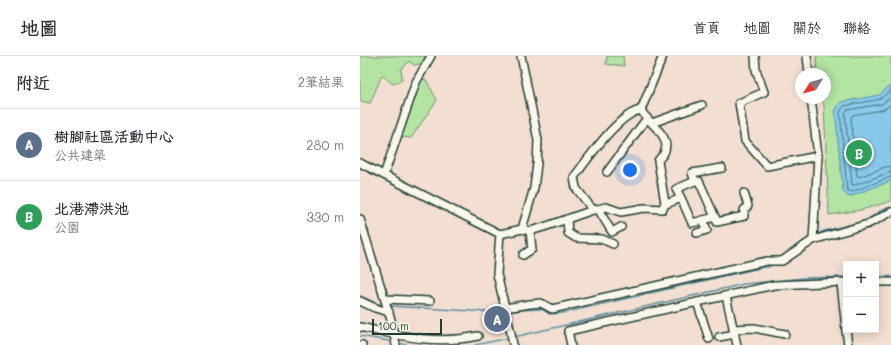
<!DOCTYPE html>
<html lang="zh-TW">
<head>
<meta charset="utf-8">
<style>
  body { margin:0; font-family:Mali,"LXGW WenKai TC",sans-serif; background:#f2f2f3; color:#2b2b33 }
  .controls { position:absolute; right:12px; bottom:12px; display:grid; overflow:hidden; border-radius:0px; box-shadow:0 2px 10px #0003 }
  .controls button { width:36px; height:36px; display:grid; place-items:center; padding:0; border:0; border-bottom:1px solid #e1e1e2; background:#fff; color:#2b2b33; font:20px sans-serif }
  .compass { position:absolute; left:435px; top:12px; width:36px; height:36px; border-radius:50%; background:#fff; box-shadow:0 2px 10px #0003; rotate:233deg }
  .scale { position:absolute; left:12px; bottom:10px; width:70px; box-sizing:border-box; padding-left:4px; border:2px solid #1f3d34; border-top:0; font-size:11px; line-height:14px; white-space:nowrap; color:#1f3d34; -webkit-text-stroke:3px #fbf7ec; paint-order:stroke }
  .you { position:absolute; left:270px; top:114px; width:14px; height:14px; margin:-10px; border:3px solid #fff; border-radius:50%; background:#1a73e8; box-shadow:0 0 0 6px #1a73e833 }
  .badge { display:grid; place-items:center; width:26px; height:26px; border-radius:50%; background:#1f3d34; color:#fff; font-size:13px; font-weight:700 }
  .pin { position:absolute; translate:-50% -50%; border:2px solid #fff; box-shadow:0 1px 4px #0006 }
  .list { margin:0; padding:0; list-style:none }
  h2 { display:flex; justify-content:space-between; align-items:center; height:52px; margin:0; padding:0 16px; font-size:17px }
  h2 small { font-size:13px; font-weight:400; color:#7c7c81 }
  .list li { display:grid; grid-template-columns:26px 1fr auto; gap:12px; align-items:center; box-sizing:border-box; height:72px; padding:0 16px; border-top:1px solid #e1e1e2 }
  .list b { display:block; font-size:15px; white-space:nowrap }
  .list p { margin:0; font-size:13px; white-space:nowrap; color:#7c7c81 }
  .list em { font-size:13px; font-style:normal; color:#7c7c81 }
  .map { position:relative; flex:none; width:531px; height:289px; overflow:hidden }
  header { display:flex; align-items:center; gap:24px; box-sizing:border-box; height:56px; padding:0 20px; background:#fff; border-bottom:1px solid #e1e1e2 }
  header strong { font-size:19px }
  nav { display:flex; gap:22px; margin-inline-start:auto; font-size:14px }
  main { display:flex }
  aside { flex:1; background:#fff }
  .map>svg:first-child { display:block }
</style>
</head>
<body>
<header>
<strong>地圖</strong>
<nav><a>首頁</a><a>地圖</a><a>關於</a><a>聯絡</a></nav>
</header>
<main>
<aside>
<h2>附近<small>2筆結果</small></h2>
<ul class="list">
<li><span class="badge" style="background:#5c6f8a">A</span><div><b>樹腳社區活動中心</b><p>公共建築</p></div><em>280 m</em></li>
<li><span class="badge" style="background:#2e9e5b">B</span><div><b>北港滯洪池</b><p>公園</p></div><em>330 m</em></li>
</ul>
</aside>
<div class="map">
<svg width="531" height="289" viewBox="0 0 531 289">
  <rect width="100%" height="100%" fill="#f2dfd1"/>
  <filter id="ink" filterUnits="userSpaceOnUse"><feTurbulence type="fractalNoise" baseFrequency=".025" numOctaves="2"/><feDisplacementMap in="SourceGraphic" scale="8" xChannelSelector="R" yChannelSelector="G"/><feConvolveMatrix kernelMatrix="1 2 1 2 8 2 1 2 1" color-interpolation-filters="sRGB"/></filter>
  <g filter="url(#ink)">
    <g fill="#b4e4a3" stroke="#6a906c">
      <path d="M 0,0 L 67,0 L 61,8 L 54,9 L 49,5 L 44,11 L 41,13 L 42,22 L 40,25 L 33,28 L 22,19 L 10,47 L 0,45 Z"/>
      <path d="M 247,0 L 263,0 L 264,10 L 246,8 Z"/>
      <path d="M 456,0 L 531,0 L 531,145 L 501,154 L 469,159 L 464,49 L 461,42 L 465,42 L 465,18 L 457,18 Z"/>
      <path d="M 61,22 L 66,24 L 77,44 L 51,82 L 41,81 Z"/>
    </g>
    <path fill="#88c8e9" stroke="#5e90a1" d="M 531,29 L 531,125 L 489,141 L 483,136 L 475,54 L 481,46 L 519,39 Z"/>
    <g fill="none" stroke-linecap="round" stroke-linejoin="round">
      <g stroke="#49757c" stroke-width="1">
        <path d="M 531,34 L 520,43 L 484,50 L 480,56 L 487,134 L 491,136 L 531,121"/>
        <path d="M 531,41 L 522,48 L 487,54 L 485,57 L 492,129 L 494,129 L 531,116"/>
        <path d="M 531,49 L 522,54 L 493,59 L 491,61 L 497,120 L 499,121 L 525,111 L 531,110"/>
      </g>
      <g stroke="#5e90a1" stroke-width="1.5">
        <path d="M 456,179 L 464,175 L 506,165 L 520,155 L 531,151"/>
        <path d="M 421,202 L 437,189 L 449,183"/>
        <path d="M 516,221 L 531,220"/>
        <path d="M 0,240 L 21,249 L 24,249"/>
        <path d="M 30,250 L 144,257"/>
        <path d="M 148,256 L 161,254 L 182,253 L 189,258 L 203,257 L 404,211 L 409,211 L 413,208"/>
        <path d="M 0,280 L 34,286"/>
        <path d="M 154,281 L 384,228 L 444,222 L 486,221"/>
        <path d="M 37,287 L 48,289"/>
        <path d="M 115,289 L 149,282"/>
      </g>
    </g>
    <rect fill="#dda892" stroke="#1f3d34" x="130" y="261" width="14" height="3"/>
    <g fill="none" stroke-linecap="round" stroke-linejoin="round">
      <g stroke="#1f3d34" stroke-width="10">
        <g id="minor">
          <path d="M 161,0 L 178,84 L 177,108 L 174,132 L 162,173"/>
          <path d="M 395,0 L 396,14 L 404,36 L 379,47 L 385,85 L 407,110 L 458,100"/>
          <path d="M 447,0 L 449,18"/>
          <path d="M 451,42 L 458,100 L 453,184"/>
          <path d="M 281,54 L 303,0"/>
          <path d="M 292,67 L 342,49"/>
          <path d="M 0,107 L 140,178 L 162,173 L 170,175 L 184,171 L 233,154 L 216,132 L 214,121 C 228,103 259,57 281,54"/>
          <path d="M 247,116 L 287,62"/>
          <path d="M 24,119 L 56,26 L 71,0"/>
          <path d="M 335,125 L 332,117 L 362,112"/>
          <path d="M 304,149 L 321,142 L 332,167 L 355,161 L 339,125 L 335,125 L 316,133 L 321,142"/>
          <path d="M 238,153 L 252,176 L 261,171"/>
          <path d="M 233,154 L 246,151 L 261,156 L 284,152 L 303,153 L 305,147 L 298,105 C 299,102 303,100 304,97 C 313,80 288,68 281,54"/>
          <path d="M 355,161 L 357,166 L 384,160 L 384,154 L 388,150 L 384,137"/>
          <path d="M 0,163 L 31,264 L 36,289"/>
          <path d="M 207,163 L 208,177 L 216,182 L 242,183 L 253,188"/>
          <path d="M 337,177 L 347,174 L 343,164"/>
          <path d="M 140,178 L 137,218 L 151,277 L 153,289"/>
          <path d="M 163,199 L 172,193 L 170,175"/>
          <path d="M 516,226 L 531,226"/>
          <path d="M 481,227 L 486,273"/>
          <path d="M 366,240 L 377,289"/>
          <path d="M 25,243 L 70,245"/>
          <path d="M 0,245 L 15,252 L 29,256"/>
          <path d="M 337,246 L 349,283"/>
          <path d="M 145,252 L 170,248 L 181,247 L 192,253 L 407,205 L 422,205 L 453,184 L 508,168 L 531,156"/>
          <path d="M 0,271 C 41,280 76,289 118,280"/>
          <path d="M 373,273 L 394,272 L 425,278"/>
          <path d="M 486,274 L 488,289"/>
          <path d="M 359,281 L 375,278"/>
          <path d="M 0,289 L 2,289"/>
          <path d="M 211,289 L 208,275 L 414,229 L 486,226"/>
        </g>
      </g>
      <use href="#minor" stroke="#fbf7ec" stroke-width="7"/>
    </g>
  </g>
</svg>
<div class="controls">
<button>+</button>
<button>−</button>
</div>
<svg class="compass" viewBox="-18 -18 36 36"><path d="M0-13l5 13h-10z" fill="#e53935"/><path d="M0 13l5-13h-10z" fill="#7c7c81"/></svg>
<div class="scale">100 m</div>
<div class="you"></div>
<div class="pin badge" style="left:137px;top:263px;background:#5c6f8a">A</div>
<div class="pin badge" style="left:499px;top:97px;background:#2e9e5b">B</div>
</div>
</main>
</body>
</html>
